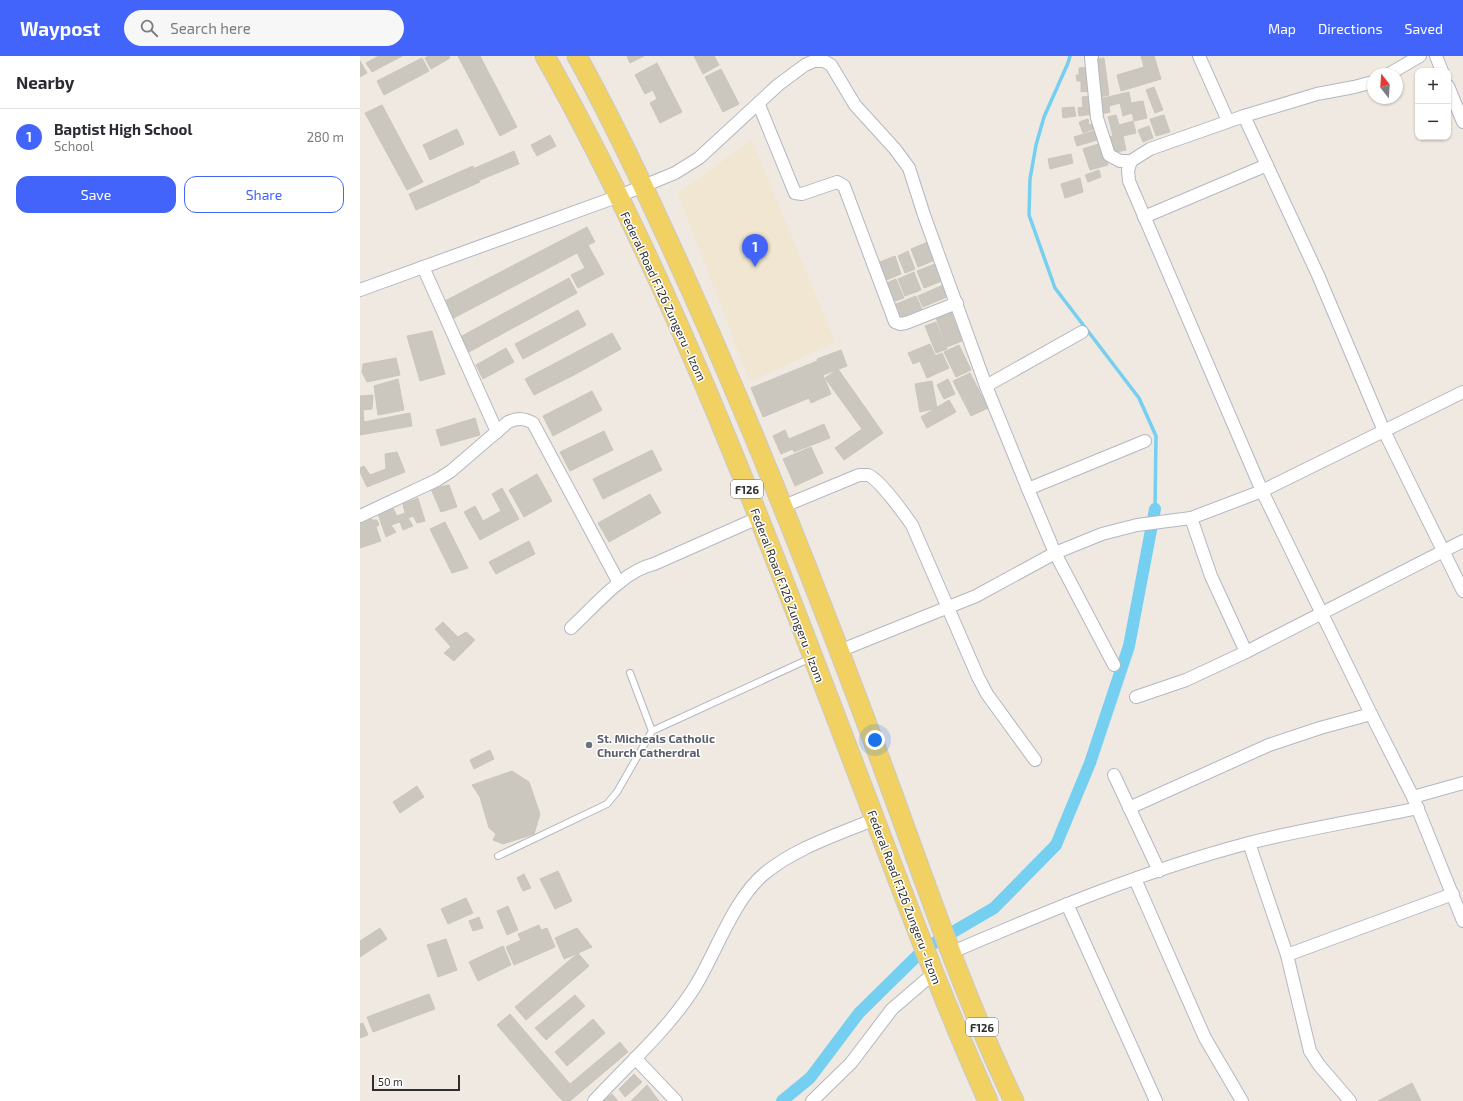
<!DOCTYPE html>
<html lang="en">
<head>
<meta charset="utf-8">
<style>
  body { margin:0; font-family:"Exo 2",sans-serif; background:#f7f7f7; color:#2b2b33 }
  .controls { position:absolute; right:12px; top:12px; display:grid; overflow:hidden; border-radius:8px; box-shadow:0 1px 3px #0004 }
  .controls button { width:36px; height:36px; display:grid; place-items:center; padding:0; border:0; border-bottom:1px solid #e1e1e2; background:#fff; color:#2b2b33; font:20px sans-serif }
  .compass { position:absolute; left:1007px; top:12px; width:36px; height:36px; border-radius:50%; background:#fff; box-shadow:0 1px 3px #0004; rotate:343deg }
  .scale { position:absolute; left:12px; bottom:10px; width:88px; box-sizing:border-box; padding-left:4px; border:2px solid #2e2e2e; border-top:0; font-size:11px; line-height:14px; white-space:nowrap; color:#2e2e2e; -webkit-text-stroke:3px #fff; paint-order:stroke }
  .you { position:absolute; left:515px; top:684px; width:14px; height:14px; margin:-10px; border:3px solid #fff; border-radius:50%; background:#1a73e8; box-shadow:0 0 0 6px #1a73e833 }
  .badge { display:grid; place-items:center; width:26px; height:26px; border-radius:50%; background:#4264fb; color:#fff; font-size:13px; font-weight:700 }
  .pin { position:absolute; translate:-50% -33px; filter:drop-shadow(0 1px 2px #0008) }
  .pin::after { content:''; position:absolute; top:21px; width:14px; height:12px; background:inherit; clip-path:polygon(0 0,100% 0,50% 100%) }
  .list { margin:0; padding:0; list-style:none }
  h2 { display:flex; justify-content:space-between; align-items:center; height:52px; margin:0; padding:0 16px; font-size:17px }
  h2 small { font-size:13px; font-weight:400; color:#7c7c81 }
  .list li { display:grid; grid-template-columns:26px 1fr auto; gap:12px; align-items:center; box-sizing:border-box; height:56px; padding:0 16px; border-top:1px solid #e1e1e2 }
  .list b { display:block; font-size:15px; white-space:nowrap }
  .list p { margin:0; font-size:13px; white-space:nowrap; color:#7c7c81 }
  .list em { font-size:13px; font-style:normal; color:#7c7c81 }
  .actions { display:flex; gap:8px; padding:12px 16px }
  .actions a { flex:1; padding:9px 0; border:1px solid #4264fb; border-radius:12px; text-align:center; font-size:14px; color:#4264fb }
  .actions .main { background:#4264fb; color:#fff }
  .icon { flex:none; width:22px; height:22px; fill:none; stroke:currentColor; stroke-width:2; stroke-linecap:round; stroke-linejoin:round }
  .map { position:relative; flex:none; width:1103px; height:1045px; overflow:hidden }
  header { display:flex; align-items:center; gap:24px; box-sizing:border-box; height:56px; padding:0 20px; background:#4264fb; color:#fff }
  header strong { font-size:19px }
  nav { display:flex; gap:22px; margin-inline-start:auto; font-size:14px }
  .search { width:280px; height:36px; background:#f7f7f7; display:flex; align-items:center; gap:10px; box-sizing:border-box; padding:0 14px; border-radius:22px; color:#7c7c81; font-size:15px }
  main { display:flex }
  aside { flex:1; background:#fff }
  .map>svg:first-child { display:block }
</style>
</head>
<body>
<header>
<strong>Waypost</strong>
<div class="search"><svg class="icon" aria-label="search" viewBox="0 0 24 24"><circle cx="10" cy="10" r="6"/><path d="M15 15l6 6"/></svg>Search here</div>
<nav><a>Map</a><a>Directions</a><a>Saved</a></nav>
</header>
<main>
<aside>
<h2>Nearby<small></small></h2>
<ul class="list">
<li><span class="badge">1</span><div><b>Baptist High School</b><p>School</p></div><em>280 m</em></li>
</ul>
<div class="actions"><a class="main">Save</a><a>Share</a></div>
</aside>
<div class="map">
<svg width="1103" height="1045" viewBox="0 0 1103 1045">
  <rect width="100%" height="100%" fill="#efe9e1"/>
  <path fill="#f0e6d1" d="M 392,84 L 475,286 L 390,326 L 318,137 Z"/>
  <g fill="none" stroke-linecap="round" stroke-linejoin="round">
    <path stroke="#75cff0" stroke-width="3.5" d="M 710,0 L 708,7 L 684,61 L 676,89 L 670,123 L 669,159 L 695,232 L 779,342 L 796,380 L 795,453"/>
    <path stroke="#75cff0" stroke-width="12" d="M 422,1045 L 450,1022 L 499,957 L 564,893 L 634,852 L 696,789 L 730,707 L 769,590 L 795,453"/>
  </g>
  <g fill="#cbc7bf" stroke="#cbc5ba">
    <path d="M 19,0 L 42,0 L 12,16 L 6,7 Z"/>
    <path d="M 68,0 L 89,0 L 90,2 L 71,13 L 65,2 Z"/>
    <path d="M 98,0 L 120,0 L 157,71 L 140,80 Z"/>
    <path d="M 267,0 L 284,0 L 270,7 Z"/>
    <path d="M 334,0 L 354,0 L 359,9 L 343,18 Z"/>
    <path d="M 781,0 L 794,0 L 801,23 L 761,35 L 757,19 L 784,11 Z"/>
    <path d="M 62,2 L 69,15 L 24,39 L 17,25 Z"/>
    <path d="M 744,2 L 749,39 L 740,41 L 735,3 Z"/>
    <path d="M 0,5 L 7,17 L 0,21 Z"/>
    <path d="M 297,7 L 322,56 L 300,67 L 290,47 L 297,43 L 293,34 L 285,38 L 275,19 Z"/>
    <path d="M 729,11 L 731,35 L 721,36 L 721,25 L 717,25 L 716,19 L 719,19 L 719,12 Z"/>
    <path d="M 361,13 L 379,48 L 363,56 L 345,21 Z"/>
    <path d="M 794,31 L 803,54 L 795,57 L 786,34 Z"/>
    <path d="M 769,36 L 771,47 L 783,45 L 787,62 L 774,65 L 772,57 L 763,60 L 760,47 L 749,50 L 750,56 L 742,58 L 739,43 Z"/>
    <path d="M 731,40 L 733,58 L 719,60 L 718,52 L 723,51 L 722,41 Z"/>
    <path d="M 22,49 L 63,126 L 47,134 L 5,57 Z"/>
    <path d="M 714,51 L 716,60 L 703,62 L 702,52 Z"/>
    <path d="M 756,59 L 759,69 L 773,65 L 776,77 L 763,80 L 766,94 L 752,97 L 748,81 L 753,80 L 748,61 Z"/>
    <path d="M 804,59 L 810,76 L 796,80 L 790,63 Z"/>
    <path d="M 728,63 L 729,69 L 732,68 L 734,73 L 723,77 L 719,66 Z"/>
    <path d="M 789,70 L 793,82 L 783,86 L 778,74 Z"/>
    <path d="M 97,73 L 104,88 L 70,104 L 63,89 Z"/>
    <path d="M 734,75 L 737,84 L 717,90 L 714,81 Z"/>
    <path d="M 190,79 L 196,90 L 177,100 L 171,89 Z"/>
    <path d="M 741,87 L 748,109 L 730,114 L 723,93 Z"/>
    <path d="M 154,95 L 159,108 L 120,124 L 115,112 Z"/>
    <path d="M 711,98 L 713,107 L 690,113 L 688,103 Z"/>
    <path d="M 113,110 L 120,126 L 56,154 L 49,138 Z"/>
    <path d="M 739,114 L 741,121 L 728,126 L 725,119 Z"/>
    <path d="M 720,122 L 723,136 L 705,142 L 701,128 Z"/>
    <path d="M 227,171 L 235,186 L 228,189 L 244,218 L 218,232 L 211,219 L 225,212 L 217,197 L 90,264 L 81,247 Z"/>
    <path d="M 568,186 L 575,204 L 558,211 L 551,193 Z"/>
    <path d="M 548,195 L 555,213 L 545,217 L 538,200 Z"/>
    <path d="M 535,200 L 541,218 L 524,225 L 517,207 Z"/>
    <path d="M 575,208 L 582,225 L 564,232 L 557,215 Z"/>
    <path d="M 554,216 L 561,234 L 545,240 L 538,223 Z"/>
    <path d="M 209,222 L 217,237 L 109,296 L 100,281 Z"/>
    <path d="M 536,223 L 544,242 L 532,246 L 524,228 Z"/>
    <path d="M 583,229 L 589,240 L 563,251 L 558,240 Z"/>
    <path d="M 556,240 L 562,253 L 541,261 L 536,248 Z"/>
    <path d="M 218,254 L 226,269 L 163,303 L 155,288 Z"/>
    <path d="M 591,256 L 602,285 L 587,291 L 576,262 Z"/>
    <path d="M 576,266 L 587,293 L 576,297 L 565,270 Z"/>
    <path d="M 72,275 L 85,318 L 60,325 L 47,280 Z"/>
    <path d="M 252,277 L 261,293 L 214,319 L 205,302 Z"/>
    <path d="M 570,288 L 575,299 L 553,308 L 548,297 Z"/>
    <path d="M 599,289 L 611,314 L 596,321 L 584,296 Z"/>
    <path d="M 146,292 L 154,306 L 123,323 L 116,309 Z"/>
    <path d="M 481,294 L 487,310 L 463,319 L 457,303 Z"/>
    <path d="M 582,297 L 589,312 L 567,322 L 560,306 Z"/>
    <path d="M 36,302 L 40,319 L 7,326 L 2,316 L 3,308 Z"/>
    <path d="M 205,302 L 214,319 L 174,339 L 165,323 Z"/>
    <path d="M 457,305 L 471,338 L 451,347 L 449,342 L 403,361 L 391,332 Z"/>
    <path d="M 478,313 L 523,377 L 484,404 L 475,392 L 502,373 L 465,322 Z"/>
    <path d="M 610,317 L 628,352 L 611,360 L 593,325 Z"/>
    <path d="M 38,323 L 44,354 L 18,359 L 14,330 Z"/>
    <path d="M 588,323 L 595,338 L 584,343 L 577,329 Z"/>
    <path d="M 572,325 L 577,352 L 560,356 L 555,328 Z"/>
    <path d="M 232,335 L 242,354 L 193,380 L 183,360 Z"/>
    <path d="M 13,339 L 12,353 L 3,354 L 4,366 L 50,357 L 52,370 L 0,379 L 0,340 Z"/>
    <path d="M 589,344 L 596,356 L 567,372 L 561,361 Z"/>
    <path d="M 115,362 L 120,379 L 81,390 L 76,374 Z"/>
    <path d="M 464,368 L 470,382 L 434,396 L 429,383 Z"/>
    <path d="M 425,374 L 433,393 L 421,398 L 413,380 Z"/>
    <path d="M 244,375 L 253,394 L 210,415 L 200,396 Z"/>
    <path d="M 451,391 L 463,417 L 435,430 L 423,403 Z"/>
    <path d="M 292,394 L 302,414 L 243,443 L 233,423 Z"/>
    <path d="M 37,396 L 45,416 L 7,431 L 0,416 L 0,412 L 4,410 L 10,419 L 26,413 L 25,398 Z"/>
    <path d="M 177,418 L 192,445 L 164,461 L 149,434 Z"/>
    <path d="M 89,429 L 97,451 L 81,456 L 71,433 Z"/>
    <path d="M 142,432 L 159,463 L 120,484 L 104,456 L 115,450 L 123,465 L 141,455 L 132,438 Z"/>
    <path d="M 290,438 L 301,457 L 249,486 L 238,467 Z"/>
    <path d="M 58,442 L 65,465 L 57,467 L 53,460 L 48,462 L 53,470 L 43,474 L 40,466 L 31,469 L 36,476 L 26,481 L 18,458 L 33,452 L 37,460 L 45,457 L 43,448 Z"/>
    <path d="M 11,461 L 12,464 L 17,464 L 19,469 L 16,471 L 21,485 L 0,492 L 0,464 Z"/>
    <path d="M 85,466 L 108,512 L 92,517 L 70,473 Z"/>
    <path d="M 169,485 L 175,498 L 136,518 L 129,506 Z"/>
    <path d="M 83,566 L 98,581 L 106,576 L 115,584 L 94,605 L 84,597 L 91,591 L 75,573 Z"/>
    <path d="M 130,694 L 134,703 L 114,713 L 110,704 Z"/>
    <path d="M 152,715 L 169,726 L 180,758 L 174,778 L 143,788 L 133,784 L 136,778 L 129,772 L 120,741 L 112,729 Z"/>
    <path d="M 57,730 L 64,741 L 40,757 L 33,746 Z"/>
    <path d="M 198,815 L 212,845 L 195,853 L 180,823 Z"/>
    <path d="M 164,818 L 171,832 L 163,835 L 157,822 Z"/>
    <path d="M 106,842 L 113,857 L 88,868 L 81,853 Z"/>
    <path d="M 148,850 L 158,874 L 147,879 L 137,855 Z"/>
    <path d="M 119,861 L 123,872 L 113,875 L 109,865 Z"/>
    <path d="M 179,869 L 181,874 L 187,872 L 195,891 L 154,909 L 146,891 L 161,884 L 158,878 Z"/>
    <path d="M 20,872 L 27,883 L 0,901 L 0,885 Z"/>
    <path d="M 217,872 L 232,891 L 204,903 L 195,882 Z"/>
    <path d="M 86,883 L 97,914 L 78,921 L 67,889 Z"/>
    <path d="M 143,890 L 151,909 L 118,925 L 109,906 Z"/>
    <path d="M 218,897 L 229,910 L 166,964 L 155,951 Z"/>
    <path d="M 69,938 L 75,953 L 13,976 L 7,961 Z"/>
    <path d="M 215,939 L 225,950 L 186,984 L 175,972 Z"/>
    <path d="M 150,958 L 210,1028 L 197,1039 L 137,969 Z"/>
    <path d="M 233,963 L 245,977 L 207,1010 L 195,996 Z"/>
    <path d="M 3,967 L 8,979 L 0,982 L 0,968 Z"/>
    <path d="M 260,986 L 268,996 L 210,1045 L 203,1045 L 197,1039 Z"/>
    <path d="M 274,1018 L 282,1026 L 265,1041 L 259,1033 Z"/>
    <path d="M 1052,1027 L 1061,1045 L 1018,1045 Z"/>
    <path d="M 287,1029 L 299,1045 L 271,1045 Z"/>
    <path d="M 252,1038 L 258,1045 L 243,1045 Z"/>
  </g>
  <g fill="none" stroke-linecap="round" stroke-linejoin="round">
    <g stroke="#b4b7c1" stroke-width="8">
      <g id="service">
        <path d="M 270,617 L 292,675"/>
        <path d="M 138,800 L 247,748 L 257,736 L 292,675 L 451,602"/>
      </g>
    </g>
    <g stroke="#b4b7c1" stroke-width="14">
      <g id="minor">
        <path d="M 732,0 L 731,2 L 737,62 L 749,99 L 760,105 L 771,105"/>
        <path d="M 839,0 L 868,65"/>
        <path d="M 1076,0 L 1082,15"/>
        <path d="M 1029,18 L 1060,0"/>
        <path d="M 1013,26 L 994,31 L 957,38 L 884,60 L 790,93 L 771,105 L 768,114 L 769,125 L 902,435 L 1011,658 L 1053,741 L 1103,865"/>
        <path d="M 1088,30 L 1103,66"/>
        <path d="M 399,49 L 435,137 L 442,138 L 477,126 L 484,130 L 535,266 L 540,268 L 546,267 L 597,247"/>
        <path d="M 884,60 L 958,219 L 1024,375 L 1103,535"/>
        <path d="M 784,161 L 907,109"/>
        <path d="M 63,211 L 137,376"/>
        <path d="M 0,234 L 259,140 L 315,117 L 339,102 L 418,29 L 445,9 L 454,5 L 464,5 L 471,9 L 495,49 L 535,93 L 549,112 L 564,159 L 626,330 L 668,433 L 695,497 L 754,609"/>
        <path d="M 626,330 L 722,276"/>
        <path d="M 668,433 L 785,385"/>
        <path d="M 424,450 L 499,419 C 501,419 506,419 508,419 C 519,423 545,459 552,469 L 618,621 L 627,638 L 675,704"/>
        <path d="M 0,460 L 77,424 L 91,415 L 148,366 C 158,362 164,362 173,367 L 259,527"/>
        <path d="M 831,462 L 851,520 L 886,596"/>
        <path d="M 211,572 C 234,551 263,515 294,508 L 398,462"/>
        <path d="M 479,595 L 616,540 L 695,497 L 742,478 L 777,469 L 831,462 L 902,435 L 1103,336"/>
        <path d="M 776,641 L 826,624 L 886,596 L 1103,485"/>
        <path d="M 754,719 L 799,815"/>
        <path d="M 1053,741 L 1103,727"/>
        <path d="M 769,752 L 909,689 L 960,672 L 1011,658"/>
        <path d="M 889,787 L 927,899 L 950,995 L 959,1009 L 990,1045"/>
        <path d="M 775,823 L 845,982 L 882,1045"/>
        <path d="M 707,848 L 796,1045"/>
        <path d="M 590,897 C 688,855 786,814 889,787 C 944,773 1002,764 1058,752"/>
        <path d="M 927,899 L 1093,838"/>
        <path d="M 275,1002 L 316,1045"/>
        <path d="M 234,1045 C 268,1008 309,973 336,929 C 356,896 374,843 404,818 C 435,792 477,779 515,763"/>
        <path d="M 452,1045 L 491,1007 L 532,953 L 574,917"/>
      </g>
    </g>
    <g stroke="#c9c9c9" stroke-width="21">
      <g id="primary">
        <path d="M 185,0 C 316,232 408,484 503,732 C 543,837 582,943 628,1045"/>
        <path d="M 217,0 C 260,78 297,159 334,241 C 402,393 463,549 521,706 C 563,819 601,935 654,1045"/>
      </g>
    </g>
    <use href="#service" stroke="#fff" stroke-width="6"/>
    <use href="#minor" stroke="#fff" stroke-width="12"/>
    <use href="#primary" stroke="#f2d163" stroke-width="19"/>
  </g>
  <circle fill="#6b7280" stroke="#fff" stroke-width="1.5" cx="229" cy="689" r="4"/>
  <g text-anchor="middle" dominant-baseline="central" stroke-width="3" stroke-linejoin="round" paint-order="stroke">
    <g fill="#fff" stroke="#6d6d6d" stroke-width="1">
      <rect x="371" y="424" width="32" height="18" rx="3"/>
      <rect x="606" y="962" width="32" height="18" rx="3"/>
    </g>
    <g font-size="11" font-weight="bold" fill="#2e2e2e">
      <text x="387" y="433">F126</text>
      <text x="622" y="971">F126</text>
    </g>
    <g font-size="12" fill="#2e2e2e" stroke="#fff">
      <text transform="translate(304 240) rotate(65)">Federal Road F.126 Zungeru - Izom</text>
      <text transform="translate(428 539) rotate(69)">Federal Road F.126 Zungeru - Izom</text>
      <text transform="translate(545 841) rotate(69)">Federal Road F.126 Zungeru - Izom</text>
    </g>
    <g font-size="12" font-weight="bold" fill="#5b616d" stroke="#fff" text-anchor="start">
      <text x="237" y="682">St. Micheals Catholic<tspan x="237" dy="14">Church Catherdral</tspan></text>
    </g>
  </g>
</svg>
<div class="controls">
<button>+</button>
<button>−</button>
</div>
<svg class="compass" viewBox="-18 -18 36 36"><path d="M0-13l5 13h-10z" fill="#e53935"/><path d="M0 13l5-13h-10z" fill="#7c7c81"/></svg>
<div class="scale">50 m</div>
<div class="you"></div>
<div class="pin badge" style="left:395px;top:211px">1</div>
</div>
</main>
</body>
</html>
